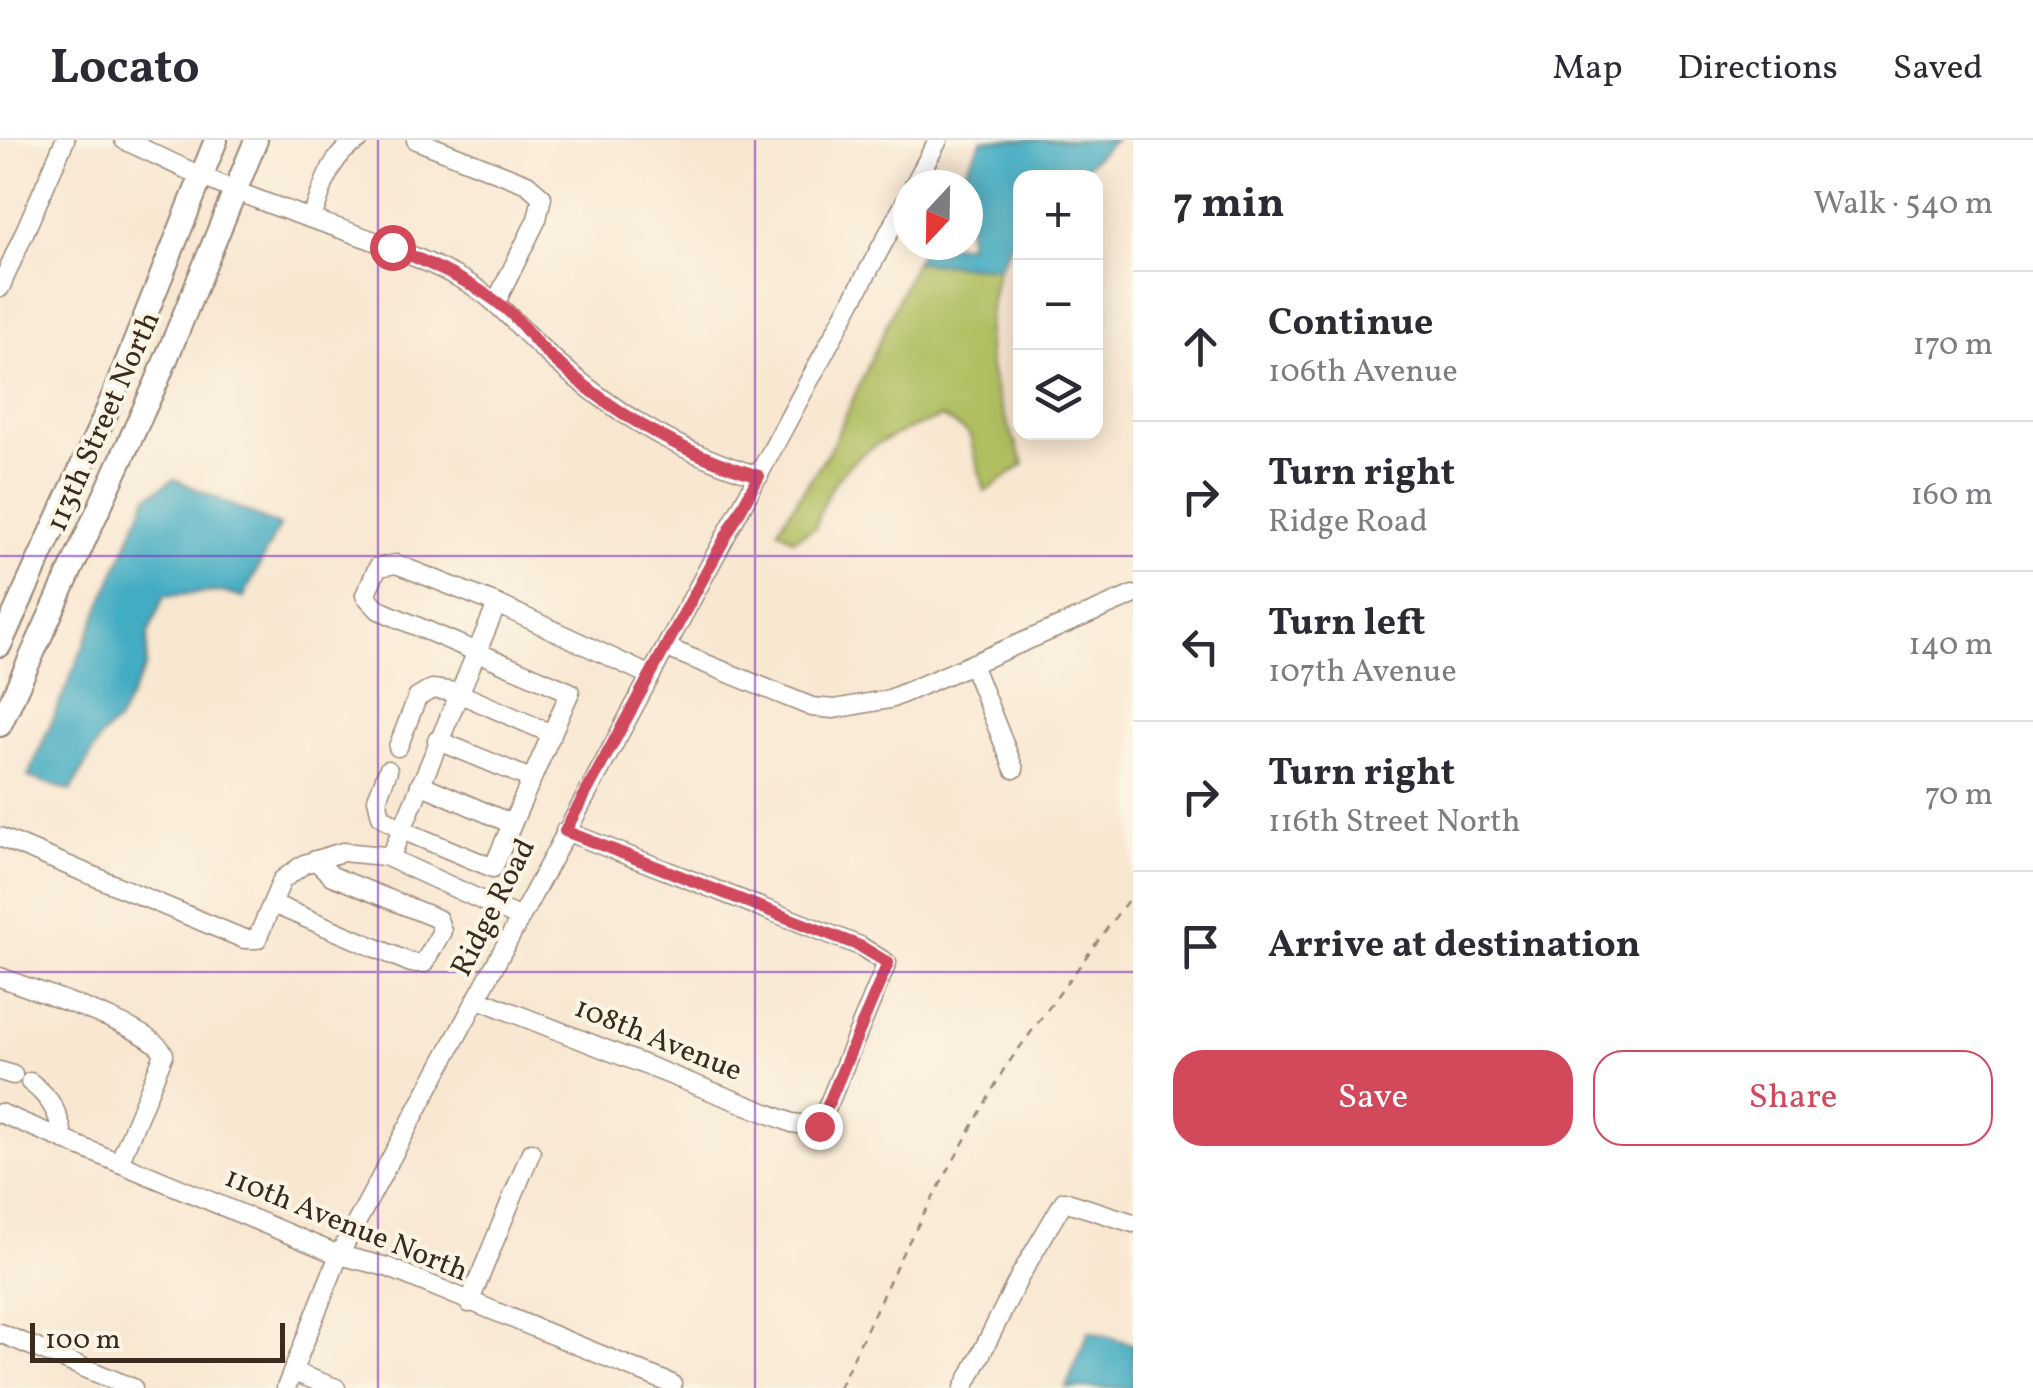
<!DOCTYPE html>
<html lang="en">
<head>
<meta charset="utf-8">
<style>
  body { margin:0; font-family:Vollkorn,serif; background:#f7f7f7; color:#2b2b33 }
  .controls { position:absolute; right:30px; top:30px; display:grid; overflow:hidden; border-radius:20px; box-shadow:0 5px 25px #0003 }
  .controls button { width:90px; height:90px; display:grid; place-items:center; padding:0; border:0; border-bottom:2px solid #e1e1e2; background:#fff; color:#2b2b33; font:50px sans-serif }
  .compass { position:absolute; left:893px; top:30px; width:90px; height:90px; border-radius:50%; background:#fff; box-shadow:0 5px 25px #0003; rotate:202deg }
  .scale { position:absolute; left:30px; bottom:25px; width:255px; box-sizing:border-box; padding-left:10px; border:5px solid #3b2a1e; border-top:0; font-size:28px; line-height:35px; white-space:nowrap; color:#3b2a1e; -webkit-text-stroke:8px #fcf5e5; paint-order:stroke }
  .stop { position:absolute; width:30px; height:30px; margin:-22px; border:8px solid #d1495b; border-radius:50%; background:#fff }
  .stop.end { background:#d1495b; border-color:#fff; box-shadow:0 2px 10px #0008 }
  .list { margin:0; padding:0; list-style:none }
  h2 { display:flex; justify-content:space-between; align-items:center; height:130px; margin:0; padding:0 40px; font-size:42px }
  h2 small { font-size:32px; font-weight:400; color:#7c7c81 }
  .list li { display:grid; grid-template-columns:65px 1fr auto; gap:30px; align-items:center; box-sizing:border-box; height:150px; padding:0 40px; border-top:2px solid #e1e1e2 }
  .list b { display:block; font-size:38px; white-space:nowrap }
  .list p { margin:0; font-size:32px; white-space:nowrap; color:#7c7c81 }
  .list em { font-size:32px; font-style:normal; color:#7c7c81 }
  .actions { display:flex; gap:20px; padding:30px 40px }
  .actions a { flex:1; padding:22px 0; border:2px solid #d1495b; border-radius:30px; text-align:center; font-size:35px; color:#d1495b }
  .actions .main { background:#d1495b; color:#fff }
  .icon { flex:none; width:55px; height:55px; fill:none; stroke:currentColor; stroke-width:2; stroke-linecap:round; stroke-linejoin:round }
  .map { position:relative; flex:none; width:1133px; height:1248px; overflow:hidden }
  header { display:flex; align-items:center; gap:60px; box-sizing:border-box; height:140px; padding:0 50px; background:#fff; border-bottom:2px solid #e1e1e2 }
  header strong { font-size:48px }
  nav { display:flex; gap:55px; margin-inline-start:auto; font-size:35px }
  main { display:flex }
  aside { flex:1; background:#fff }
  .map>svg:first-child { display:block }
</style>
</head>
<body>
<header>
<strong>Locato</strong>
<nav><a>Map</a><a>Directions</a><a>Saved</a></nav>
</header>
<main>
<div class="map">
<svg width="1133" height="1248" viewBox="0 0 1133 1248">
  <rect width="100%" height="100%" fill="#fcf5e5"/>
  <filter id="ink" filterUnits="userSpaceOnUse"><feTurbulence type="fractalNoise" baseFrequency=".01" numOctaves="2"/><feDisplacementMap in="SourceGraphic" scale="20" xChannelSelector="R" yChannelSelector="G"/><feConvolveMatrix kernelMatrix="1 2 1 2 8 2 1 2 1" color-interpolation-filters="sRGB"/></filter>
  <filter id="wash" filterUnits="userSpaceOnUse"><feTurbulence type="fractalNoise" baseFrequency=".0048" numOctaves="4" result="noise"/><feDisplacementMap in="SourceGraphic" scale="40" xChannelSelector="R" yChannelSelector="G"/><feGaussianBlur stdDeviation="2.25" result="paint"/><feColorMatrix in="noise" values="0 0 0 0 0 0 0 0 0 0 0 0 0 0 0 0 0 1.4 0 .05"/><feComposite in="paint" operator="in"/></filter>
  <g filter="url(#wash)">
    <rect width="100%" height="100%" fill="#f8e7d1"/>
    <path fill="#b1bf62" stroke="#767440" stroke-width="2.5" d="M 915,122 L 998,128 C 977,218 990,240 1024,324 L 985,352 L 969,294 L 942,277 C 877,300 834,317 815,388 L 793,399 L 778,389 L 831,308 Z"/>
    <g fill="#43acc3" stroke="#3f6b70" stroke-width="2.5">
      <path d="M 982,0 L 1115,0 L 1074,37 L 1021,38 L 1020,89 L 998,128 L 915,122 L 925,105 L 968,105 L 968,45 L 957,45 Z"/>
      <path d="M 174,339 L 279,386 L 243,458 L 221,452 L 164,456 L 148,494 L 146,526 L 118,581 L 101,597 L 71,651 L 28,637 L 147,357 Z"/>
      <path d="M 1089,1191 L 1133,1204 L 1133,1248 L 1066,1248 Z"/>
    </g>
  </g>
  <g filter="url(#ink)">
    <g fill="none" stroke-linecap="round" stroke-linejoin="round">
      <g stroke="#9a8878" stroke-width="21">
        <g id="minor">
          <path d="M 124,0 C 161,17 198,36 236,51 C 311,82 391,101 463,140 C 499,160 519,189 549,215 C 611,271 678,313 759,336"/>
          <path d="M 416,0 L 527,44 L 542,57 L 537,79 L 496,162"/>
          <path d="M 914,45 L 938,0"/>
          <path d="M 312,78 C 323,48 329,15 359,0"/>
          <path d="M 0,148 L 65,0"/>
          <path d="M 667,508 L 812,567 L 834,569 L 890,559 L 1133,455"/>
          <path d="M 972,524 L 1014,629"/>
          <path d="M 437,600 L 531,639"/>
          <path d="M 398,607 L 417,558 L 432,549 L 456,552 L 552,594"/>
          <path d="M 388,630 L 377,659 L 381,676 L 402,690 L 493,728 L 512,684"/>
          <path d="M 420,644 L 512,684 L 570,552 L 379,470 L 365,455 L 378,427 L 396,424 L 497,464"/>
          <path d="M 0,697 L 244,799 L 257,799 L 282,740 L 304,724 L 342,712 L 385,716 L 520,778"/>
          <path d="M 390,718 L 497,464 L 651,536"/>
          <path d="M 273,764 L 411,823 L 424,823 L 442,791 L 438,779 L 332,736 L 315,720"/>
          <path d="M 0,837 C 31,850 154,887 164,914 L 119,1023"/>
          <path d="M 478,859 L 792,983 L 819,987 L 887,823 L 860,806 L 565,691"/>
          <path d="M 0,931 L 13,935"/>
          <path d="M 30,942 C 52,958 59,975 64,1000"/>
          <path d="M 0,973 L 339,1115 L 387,1127 L 672,1244"/>
          <path d="M 469,1163 L 531,1012"/>
          <path d="M 0,1193 L 133,1248"/>
          <path d="M 293,1232 L 336,1248"/>
          <path d="M 286,1248 L 339,1115 L 908,57"/>
          <path d="M 964,1248 L 1021,1134 L 1064,1061 L 1133,1083"/>
        </g>
      </g>
      <g stroke="#9a8878" stroke-width="26">
        <g id="major">
          <path d="M 0,505 L 107,271 L 216,0"/>
          <path d="M 0,585 L 157,241 L 256,0"/>
        </g>
      </g>
      <path stroke="#9a8878" stroke-width="2.5" stroke-dasharray="8 8" stroke-linecap="butt" d="M 839,1248 L 902,1114 L 1004,929 L 1133,753"/>
      <use href="#minor" stroke="#fff" stroke-width="18"/>
      <use href="#major" stroke="#fff" stroke-width="22"/>
    </g>
  </g>
  <g fill="none" stroke-linecap="round" stroke-linejoin="round" filter="url(#ink)">
    <path stroke="#d1495b" stroke-width="12" d="M 392,107 C 431,125 472,141 506,169 C 522,182 533,201 548,214 C 609,271 679,313 759,336 L 565,691 L 860,806 L 888,823 L 819,986"/>
  </g>
  <path fill="none" stroke="#7b2cbf" stroke-width="2.5" stroke-opacity="0.55" d="M 378,0 L 378,1248M 755,0 L 755,1248M 0,416 L 1133,416M 0,832 L 1133,832"/>
  <g text-anchor="middle" dominant-baseline="central" stroke-width="8" stroke-linejoin="round" paint-order="stroke">
    <g font-size="30" fill="#3b2a1e" stroke="#fcf5e5">
      <text transform="translate(104 282) rotate(-66)">113th Street North</text>
      <text transform="translate(494 768) rotate(-63)">Ridge Road</text>
      <text transform="translate(658 900) rotate(22)">108th Avenue</text>
      <text transform="translate(346 1085) rotate(22)">110th Avenue North</text>
    </g>
  </g>
</svg>
<div class="controls">
<button>+</button>
<button>−</button>
<button><svg class="icon" aria-label="layers" viewBox="0 0 24 24"><path d="M12 4l9 5-9 5-9-5zM3 14l9 5 9-5"/></svg></button>
</div>
<svg class="compass" viewBox="-18 -18 36 36"><path d="M0-13l5 13h-10z" fill="#e53935"/><path d="M0 13l5-13h-10z" fill="#7c7c81"/></svg>
<div class="scale">100 m</div>
<div class="stop" style="left:392px;top:107px"></div>
<div class="stop end" style="left:819px;top:986px"></div>
</div>
<aside>
<h2>7 min<small>Walk · 540 m</small></h2>
<ul class="list">
<li><svg class="icon" aria-label="ahead" viewBox="0 0 24 24"><path d="M12 20V5M6 11l6-6 6 6"/></svg><div><b>Continue</b><p>106th Avenue</p></div><em>170 m</em></li>
<li><svg class="icon" aria-label="right" viewBox="0 0 24 24"><path d="M7 20v-9h11M14 6l5 5-5 5"/></svg><div><b>Turn right</b><p>Ridge Road</p></div><em>160 m</em></li>
<li><svg class="icon" aria-label="left" viewBox="0 0 24 24"><path d="M17 20v-9H6M10 6l-5 5 5 5"/></svg><div><b>Turn left</b><p>107th Avenue</p></div><em>140 m</em></li>
<li><svg class="icon" aria-label="right" viewBox="0 0 24 24"><path d="M7 20v-9h11M14 6l5 5-5 5"/></svg><div><b>Turn right</b><p>116th Street North</p></div><em>70 m</em></li>
<li><svg class="icon" aria-label="arrive" viewBox="0 0 24 24"><path d="M6 21V4h12l-3 4 3 4H6"/></svg><div><b>Arrive at destination</b></div></li>
</ul>
<div class="actions"><a class="main">Save</a><a>Share</a></div>
</aside>
</main>
</body>
</html>
